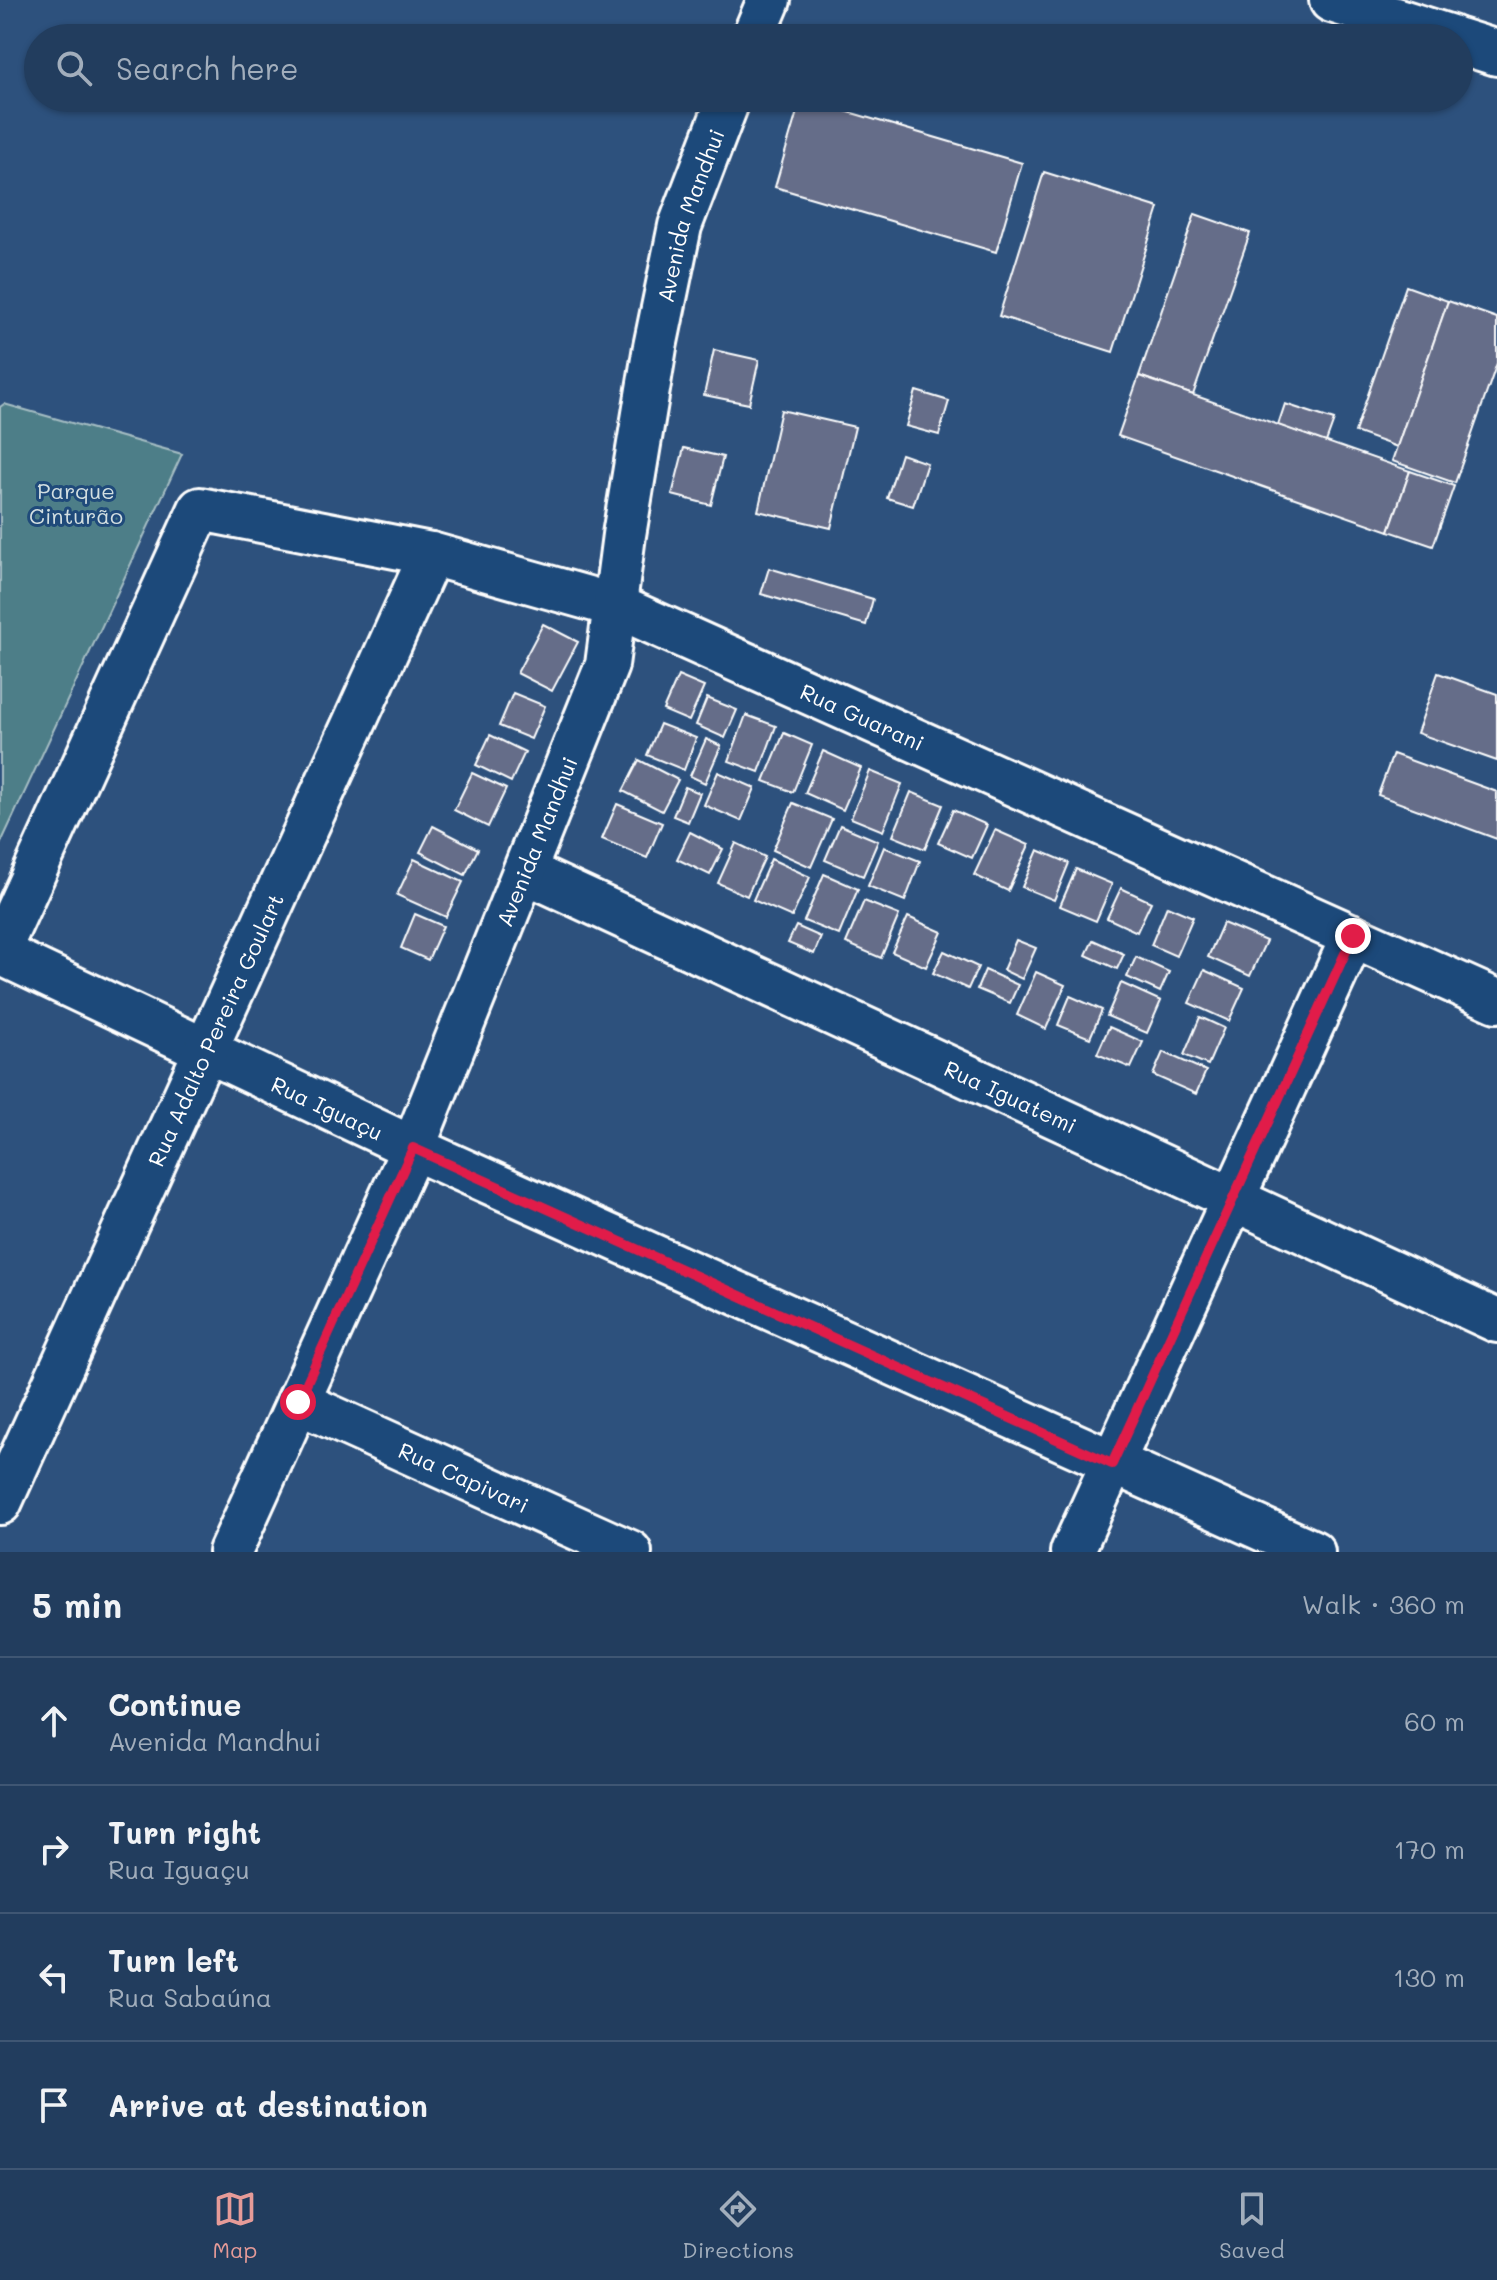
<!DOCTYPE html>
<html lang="en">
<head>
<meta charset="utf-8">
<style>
  body { margin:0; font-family:Mali,sans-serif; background:#2e4867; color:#f1f3f6 }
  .stop { position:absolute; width:24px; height:24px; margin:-18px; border:6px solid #e11d48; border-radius:50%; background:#fff }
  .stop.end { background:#e11d48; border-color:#fff; box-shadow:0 2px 8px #0008 }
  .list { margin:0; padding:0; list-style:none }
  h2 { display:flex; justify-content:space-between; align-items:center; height:104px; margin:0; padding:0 32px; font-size:34px }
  h2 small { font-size:26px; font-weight:400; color:#a2aebc }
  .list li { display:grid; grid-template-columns:52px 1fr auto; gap:24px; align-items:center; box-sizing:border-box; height:128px; padding:0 32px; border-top:2px solid #3f5673 }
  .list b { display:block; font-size:30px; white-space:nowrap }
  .list p { margin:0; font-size:26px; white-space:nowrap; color:#a2aebc }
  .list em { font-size:26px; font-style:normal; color:#a2aebc }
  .icon { flex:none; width:44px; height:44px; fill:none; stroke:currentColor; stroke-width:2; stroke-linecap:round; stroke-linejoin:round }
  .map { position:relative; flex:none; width:1497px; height:1552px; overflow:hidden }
  .search { position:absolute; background:#223d5e; box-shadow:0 2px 6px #0004; left:24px; right:24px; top:24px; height:88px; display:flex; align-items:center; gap:20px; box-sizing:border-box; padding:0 28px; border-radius:44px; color:#a2aebc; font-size:30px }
  .sheet { height:616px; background:#223d5e }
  nav { display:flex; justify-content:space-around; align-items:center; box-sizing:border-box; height:112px; border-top:2px solid #3f5673; background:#223d5e; font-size:22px; color:#a2aebc }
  nav a { display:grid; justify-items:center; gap:4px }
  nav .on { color:#e69b98 }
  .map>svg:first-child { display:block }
</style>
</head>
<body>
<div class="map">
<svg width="1497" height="1552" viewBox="0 0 1497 1552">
  <rect width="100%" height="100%" fill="#2d517d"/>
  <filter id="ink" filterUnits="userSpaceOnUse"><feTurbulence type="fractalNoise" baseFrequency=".0125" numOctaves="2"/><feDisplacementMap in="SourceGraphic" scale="16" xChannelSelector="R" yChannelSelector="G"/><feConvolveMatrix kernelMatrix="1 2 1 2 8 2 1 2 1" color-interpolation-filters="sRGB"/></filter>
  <g filter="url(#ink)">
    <path fill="#4e7e88" stroke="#a6bec4" stroke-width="2" d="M 4,404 L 182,454 L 0,845 L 0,407 Z"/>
    <g fill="#656d89" stroke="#fff" stroke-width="2">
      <path d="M 801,98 L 1022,163 L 996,252 L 775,187 Z"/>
      <path d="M 1044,172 L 1159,208 L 1113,352 L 999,316 Z"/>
      <path d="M 1195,214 L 1250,233 L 1193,395 L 1139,376 Z"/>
      <path d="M 1406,286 L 1448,301 L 1397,447 L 1355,432 Z"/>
      <path d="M 1448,301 L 1497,318 L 1497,363 L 1455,483 L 1392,461 Z"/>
      <path d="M 714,350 L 759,360 L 749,404 L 704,395 Z"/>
      <path d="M 1139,376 L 1410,471 L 1389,531 L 1118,436 Z"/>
      <path d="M 916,391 L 949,401 L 939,435 L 906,426 Z"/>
      <path d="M 1285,404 L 1334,420 L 1326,442 L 1278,425 Z"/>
      <path d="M 781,410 L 855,427 L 831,528 L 758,511 Z"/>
      <path d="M 684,448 L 723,457 L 711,505 L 672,495 Z"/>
      <path d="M 901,454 L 927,463 L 913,506 L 887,498 Z"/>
      <path d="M 1410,471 L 1454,486 L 1433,546 L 1389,531 Z"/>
      <path d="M 769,568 L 873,599 L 866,625 L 761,594 Z"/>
      <path d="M 543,624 L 578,642 L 552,691 L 517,673 Z"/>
      <path d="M 1438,673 L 1497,694 L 1497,761 L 1417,733 Z"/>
      <path d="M 678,676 L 704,687 L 689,721 L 663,710 Z"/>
      <path d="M 513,693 L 545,706 L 531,739 L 499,726 Z"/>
      <path d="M 707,698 L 737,710 L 725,738 L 696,725 Z"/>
      <path d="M 746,715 L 776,726 L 759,772 L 729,761 Z"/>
      <path d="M 660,724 L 696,738 L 684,770 L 647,755 Z"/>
      <path d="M 784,733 L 812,745 L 793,792 L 764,781 Z"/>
      <path d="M 490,735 L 525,752 L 511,782 L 476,765 Z"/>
      <path d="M 706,739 L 721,746 L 705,783 L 690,776 Z"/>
      <path d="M 823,751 L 861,768 L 843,810 L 805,793 Z"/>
      <path d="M 1393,754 L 1497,792 L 1497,839 L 1378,795 Z"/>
      <path d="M 639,760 L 678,780 L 662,811 L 623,791 Z"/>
      <path d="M 870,771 L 902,784 L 883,831 L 851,818 Z"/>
      <path d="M 718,772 L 755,788 L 741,821 L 704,805 Z"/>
      <path d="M 472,773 L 506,789 L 488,827 L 454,810 Z"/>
      <path d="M 685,787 L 700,793 L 688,822 L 673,816 Z"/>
      <path d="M 911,792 L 943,805 L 925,849 L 893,836 Z"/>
      <path d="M 793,803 L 832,819 L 811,867 L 773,850 Z"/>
      <path d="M 617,804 L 662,823 L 647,858 L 602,839 Z"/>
      <path d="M 953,810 L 987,825 L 972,858 L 938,843 Z"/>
      <path d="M 840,825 L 878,841 L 863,876 L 825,860 Z"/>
      <path d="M 433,826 L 478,849 L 465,875 L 420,852 Z"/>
      <path d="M 995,830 L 1029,845 L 1008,891 L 974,875 Z"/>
      <path d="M 690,832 L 723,849 L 710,875 L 677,859 Z"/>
      <path d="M 736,843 L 765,857 L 747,896 L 718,883 Z"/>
      <path d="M 884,847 L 920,861 L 905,901 L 868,886 Z"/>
      <path d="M 1038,850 L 1069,863 L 1054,900 L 1022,887 Z"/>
      <path d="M 414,859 L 463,882 L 446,917 L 397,895 Z"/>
      <path d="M 771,859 L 810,877 L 792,917 L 753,900 Z"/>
      <path d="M 1076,869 L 1112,884 L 1096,921 L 1060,906 Z"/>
      <path d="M 824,874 L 858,889 L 839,935 L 804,921 Z"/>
      <path d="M 1121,888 L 1151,902 L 1137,932 L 1107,918 Z"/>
      <path d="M 864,901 L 899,915 L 881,958 L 846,943 Z"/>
      <path d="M 1167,906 L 1193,917 L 1176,956 L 1151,945 Z"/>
      <path d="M 415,914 L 443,926 L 428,960 L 401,948 Z"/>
      <path d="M 908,917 L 942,932 L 926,967 L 892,952 Z"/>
      <path d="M 1223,923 L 1266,941 L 1250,976 L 1208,957 Z"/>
      <path d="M 796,926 L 821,937 L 814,954 L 788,943 Z"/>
      <path d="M 1016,940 L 1036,948 L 1022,979 L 1003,970 Z"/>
      <path d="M 1093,940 L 1124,954 L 1117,969 L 1086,955 Z"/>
      <path d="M 944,951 L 978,967 L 968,989 L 933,973 Z"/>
      <path d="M 1136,957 L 1169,972 L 1160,992 L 1127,977 Z"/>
      <path d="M 985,970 L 1018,985 L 1010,1003 L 977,989 Z"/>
      <path d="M 1204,970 L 1244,988 L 1229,1021 L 1189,1003 Z"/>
      <path d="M 1036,972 L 1065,985 L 1046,1029 L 1017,1015 Z"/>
      <path d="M 1121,983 L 1161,1001 L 1147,1033 L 1107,1016 Z"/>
      <path d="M 1070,996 L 1102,1010 L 1090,1038 L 1058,1025 Z"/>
      <path d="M 1200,1017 L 1224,1028 L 1208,1065 L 1184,1055 Z"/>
      <path d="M 1109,1027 L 1143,1042 L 1131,1068 L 1097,1054 Z"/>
      <path d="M 1163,1052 L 1206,1071 L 1196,1094 L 1153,1075 Z"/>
    </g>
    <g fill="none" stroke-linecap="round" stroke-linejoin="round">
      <g stroke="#fff" stroke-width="48">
        <g id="minor">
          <path d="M 753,38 L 769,0"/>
          <path id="s1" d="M 526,872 L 1497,1321"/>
          <path id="s2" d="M 0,948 L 200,509 L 431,554 L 616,606 L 1497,1001"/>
          <path id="s3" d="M 0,953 L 413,1148 L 1313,1552"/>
          <path id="s4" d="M 298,1402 L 630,1552"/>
          <path id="s5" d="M 0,1503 L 431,554"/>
          <path id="s6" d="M 230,1552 L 413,1148 L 607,665 L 624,535 L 655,347 L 680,226 L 729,98"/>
          <path d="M 1072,1552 L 1353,936"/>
        </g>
      </g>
      <g stroke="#fff" stroke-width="50">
        <g id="highway">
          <path d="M 1332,0 L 1451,38"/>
          <path d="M 1459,41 L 1497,53"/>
        </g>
      </g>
      <use href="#minor" stroke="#1f4a7a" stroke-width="42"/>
      <use href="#highway" stroke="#1f4a7a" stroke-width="44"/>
    </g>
  </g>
  <g fill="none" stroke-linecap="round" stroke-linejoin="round" filter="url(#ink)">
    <path stroke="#e11d48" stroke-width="10" d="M 298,1402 L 413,1148 L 1112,1464 L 1353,936"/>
  </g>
  <g text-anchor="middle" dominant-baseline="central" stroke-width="6" stroke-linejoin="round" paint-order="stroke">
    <g font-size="22" fill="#fff" stroke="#1f4a7a">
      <text stroke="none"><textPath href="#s6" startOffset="1422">Avenida Mandhui</textPath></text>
      <text stroke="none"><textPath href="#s2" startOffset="1180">Rua Guarani</textPath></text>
      <text stroke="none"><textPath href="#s6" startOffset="774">Avenida Mandhui</textPath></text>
      <text stroke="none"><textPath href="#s5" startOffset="520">Rua Adalto Pereira Goulart</textPath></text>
      <text stroke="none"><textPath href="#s1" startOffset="534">Rua Iguatemi</textPath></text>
      <text stroke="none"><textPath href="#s3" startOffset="362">Rua Iguaçu</textPath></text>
      <text stroke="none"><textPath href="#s4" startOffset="182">Rua Capivari</textPath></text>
    </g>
    <g font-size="22" fill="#d3dfe1" stroke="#1f4a7a">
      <text x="76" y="490">Parque<tspan x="76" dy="25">Cinturão</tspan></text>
    </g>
  </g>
</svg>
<div class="stop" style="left:298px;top:1402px"></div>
<div class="stop end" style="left:1353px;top:936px"></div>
<div class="search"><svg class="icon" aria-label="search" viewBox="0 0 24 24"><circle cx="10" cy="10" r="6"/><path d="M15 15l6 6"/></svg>Search here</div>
</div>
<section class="sheet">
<h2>5 min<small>Walk · 360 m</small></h2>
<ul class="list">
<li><svg class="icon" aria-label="ahead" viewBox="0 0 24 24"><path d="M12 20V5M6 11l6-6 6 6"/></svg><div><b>Continue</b><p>Avenida Mandhui</p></div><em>60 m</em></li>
<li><svg class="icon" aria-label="right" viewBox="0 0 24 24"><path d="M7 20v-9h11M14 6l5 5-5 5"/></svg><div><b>Turn right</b><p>Rua Iguaçu</p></div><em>170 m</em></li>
<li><svg class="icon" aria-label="left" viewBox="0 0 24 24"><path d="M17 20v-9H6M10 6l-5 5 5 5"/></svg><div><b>Turn left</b><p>Rua Sabaúna</p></div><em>130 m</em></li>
<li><svg class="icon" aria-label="arrive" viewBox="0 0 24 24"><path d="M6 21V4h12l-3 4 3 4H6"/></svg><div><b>Arrive at destination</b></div></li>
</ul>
</section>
<nav>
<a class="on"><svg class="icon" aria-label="map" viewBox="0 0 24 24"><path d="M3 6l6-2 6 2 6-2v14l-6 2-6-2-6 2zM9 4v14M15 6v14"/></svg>Map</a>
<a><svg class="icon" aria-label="directions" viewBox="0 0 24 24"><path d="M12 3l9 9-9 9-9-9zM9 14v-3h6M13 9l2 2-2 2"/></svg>Directions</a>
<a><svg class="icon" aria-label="saved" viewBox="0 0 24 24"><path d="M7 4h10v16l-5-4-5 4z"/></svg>Saved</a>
</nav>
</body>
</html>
